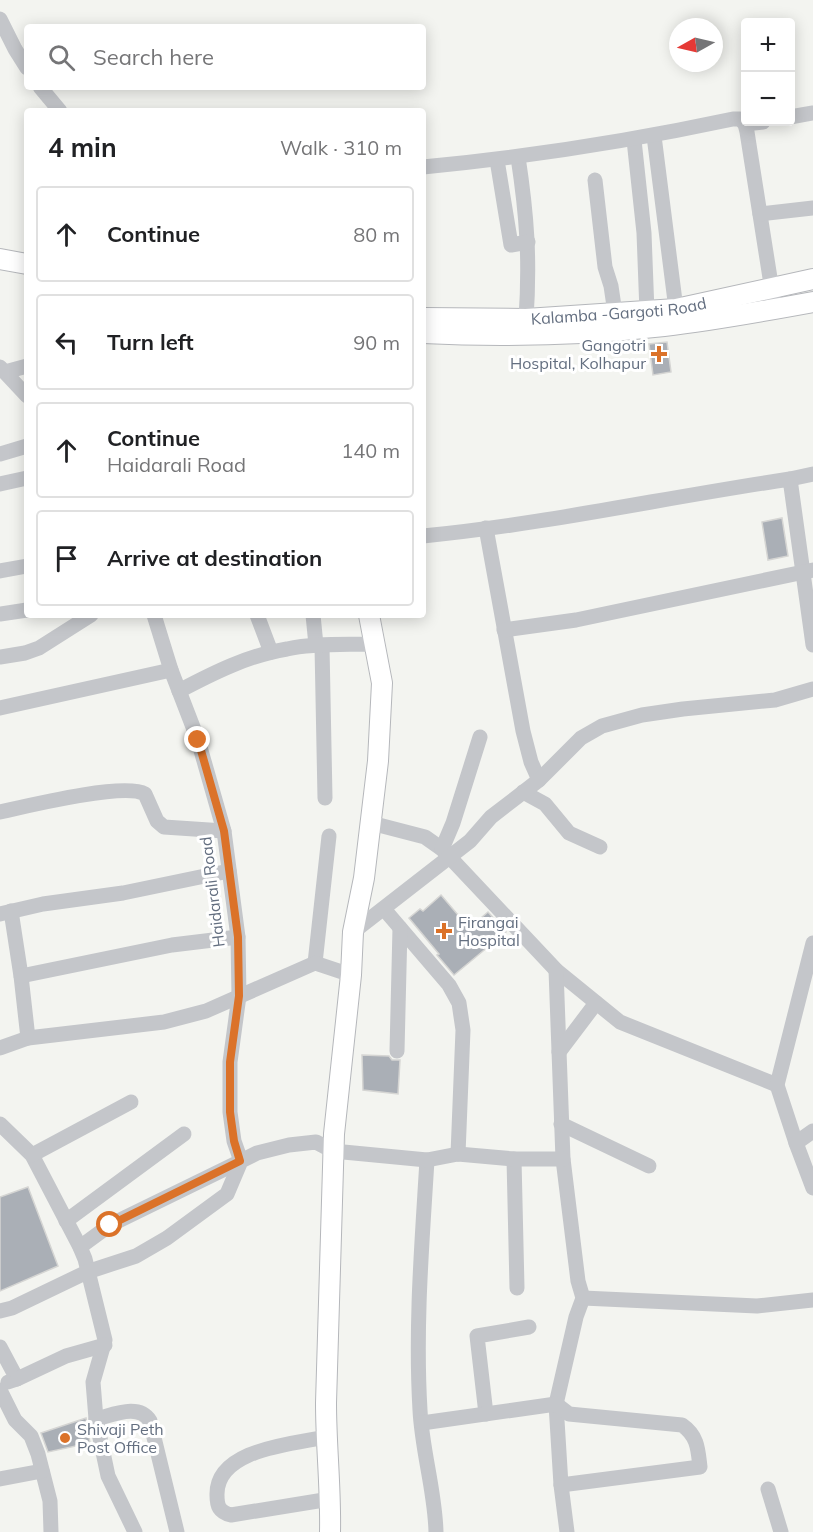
<!DOCTYPE html>
<html lang="en">
<head>
<meta charset="utf-8">
<style>
  body { margin:0; font-family:Mulish,sans-serif; background:#f2f2f2; color:#202124 }
  .controls { position:absolute; right:18px; top:18px; display:grid; overflow:hidden; border-radius:6px; box-shadow:0 3px 15px #0003 }
  .controls button { width:54px; height:54px; display:grid; place-items:center; padding:0; border:0; border-bottom:2px solid #e0e0e0; background:#fff; color:#202124; font:30px sans-serif }
  .compass { position:absolute; left:669px; top:18px; width:54px; height:54px; border-radius:50%; background:#fff; box-shadow:0 3px 15px #0003; rotate:262deg }
  .stop { position:absolute; width:18px; height:18px; margin:-14px; border:4px solid #db7229; border-radius:50%; background:#fff }
  .stop.end { background:#db7229; border-color:#fff; box-shadow:0 2px 6px #0008 }
  .list { margin:0; padding:0; list-style:none }
  h2 { display:flex; justify-content:space-between; align-items:center; height:78px; margin:0; padding:0 24px; font-size:26px }
  h2 small { font-size:20px; font-weight:400; color:#757577 }
  .list li { display:grid; grid-template-columns:39px 1fr auto; gap:18px; align-items:center; box-sizing:border-box; height:96px; margin:0 12px 12px; padding:0 12px; border:2px solid #e0e0e0; border-radius:6px }
  .list b { display:block; font-size:22px; white-space:nowrap }
  .list p { margin:0; font-size:20px; white-space:nowrap; color:#757577 }
  .list em { font-size:20px; font-style:normal; color:#757577 }
  .icon { flex:none; width:33px; height:33px; fill:none; stroke:currentColor; stroke-width:2; stroke-linecap:round; stroke-linejoin:round }
  .map { position:relative; flex:none; width:813px; height:1532px; overflow:hidden }
  .search { position:absolute; background:#fff; box-shadow:0 3px 15px #0003; left:24px; top:24px; width:402px; height:66px; display:flex; align-items:center; gap:15px; box-sizing:border-box; padding:0 21px; border-radius:6px; color:#757577; font-size:22px }
  .panel { position:absolute; background:#fff; box-shadow:0 3px 15px #0003; left:24px; top:108px; width:402px; height:510px; border-radius:6px }
  .map>svg:first-child { display:block }
</style>
</head>
<body>
<div class="map">
<svg width="813" height="1532" viewBox="0 0 813 1532">
  <rect width="100%" height="100%" fill="#f3f4f0"/>
  <g fill="#aaafb6" stroke="#d5d5d3" stroke-width="1.5">
    <path d="M 667,342 L 671,372 L 653,375 L 649,344 Z"/>
    <path d="M 782,518 L 788,556 L 768,560 L 762,522 Z"/>
    <path d="M 441,895 L 469,928 L 488,912 L 506,932 L 454,975 L 437,955 L 439,954 L 409,918 L 420,909 L 423,911 Z"/>
    <path d="M 362,1055 L 389,1056 L 392,1060 L 400,1060 L 398,1094 L 363,1090 Z"/>
    <path d="M 28,1187 L 58,1266 L 0,1291 L 0,1197 Z"/>
    <path d="M 86,1418 L 90,1443 L 48,1452 L 41,1433 Z"/>
  </g>
  <g fill="none" stroke-linecap="round" stroke-linejoin="round">
    <g stroke="#b5b7bb" stroke-width="22">
      <g id="major">
        <path d="M 0,259 L 27,264"/>
        <path id="s1" d="M 423,318 L 526,319 L 676,309 L 813,279"/>
        <path d="M 423,333 C 503,337 584,335 664,326 C 714,320 764,311 813,302"/>
        <path d="M 330,1532 C 331,1489 326,1446 326,1403 L 334,1134 L 351,975 L 353,932 L 364,878 L 378,761 L 382,683 L 369,615"/>
      </g>
    </g>
    <g stroke="#c4c6ca" stroke-width="15">
      <path d="M 0,19 L 15,49 L 27,68"/>
      <path d="M 40,87 L 60,111"/>
      <path d="M 790,117 L 813,113"/>
      <path d="M 745,124 L 763,122"/>
      <path d="M 654,136 L 676,309"/>
      <path d="M 634,140 L 644,233 L 647,312"/>
      <path d="M 518,157 C 527,216 530,260 526,319"/>
      <path d="M 497,160 L 511,245 L 528,242"/>
      <path d="M 423,167 C 528,157 630,141 733,119 L 740,119 L 745,124 L 747,132 L 773,297"/>
      <path d="M 595,180 L 605,267 L 611,286 L 615,313"/>
      <path d="M 760,214 L 813,208"/>
      <path d="M 0,367 L 27,396"/>
      <path d="M 5,372 L 27,366"/>
      <path d="M 0,454 L 27,446"/>
      <path d="M 790,479 L 813,474"/>
      <path d="M 0,484 L 27,478"/>
      <path d="M 486,528 L 523,731 L 531,762 L 539,780"/>
      <path d="M 423,536 C 546,524 667,497 790,479 L 813,645"/>
      <path d="M 0,571 L 27,566"/>
      <path d="M 0,614 L 27,610"/>
      <path d="M 257,615 L 271,652"/>
      <path d="M 313,615 L 316,645"/>
      <path d="M 504,630 L 576,620 L 813,570"/>
      <path d="M 322,646 L 325,798"/>
      <path d="M 0,657 L 25,653 L 39,648 L 91,615"/>
      <path d="M 179,691 C 213,673 249,655 287,649 C 315,643 345,645 374,644"/>
      <path d="M 0,708 L 171,670"/>
      <path d="M 523,792 L 545,804 L 569,833 L 600,847"/>
      <path d="M 0,812 C 27,806 124,782 145,794 L 157,821 L 164,827 L 224,831"/>
      <path d="M 371,823 L 425,837 L 442,849 L 556,970 L 620,1022 L 777,1085"/>
      <path d="M 442,849 L 453,823 L 480,737"/>
      <path d="M 384,909 L 449,985 L 459,1003 L 463,1030 L 458,1154"/>
      <path d="M 11,911 L 21,976 L 28,1038"/>
      <path d="M 0,914 L 43,904 L 123,893 L 229,871"/>
      <path d="M 353,932 L 470,841 L 491,817 L 539,780 L 581,738 L 602,726 L 642,715 L 683,709 L 775,700 L 813,689"/>
      <path d="M 813,943 L 777,1085 L 796,1143 L 813,1188"/>
      <path d="M 315,963 L 329,836"/>
      <path d="M 556,970 L 563,1159 L 578,1281 L 583,1298 L 576,1317 L 556,1404 L 561,1485 L 567,1532"/>
      <path d="M 21,976 L 172,945 L 238,937"/>
      <path d="M 0,1048 L 28,1038 L 164,1022 L 206,1011 L 315,963 L 351,975"/>
      <path d="M 397,1051 L 400,928"/>
      <path d="M 559,1052 L 596,1003"/>
      <path d="M 0,1124 L 32,1155 L 80,1247 L 85,1259 L 105,1340 L 93,1382 L 96,1419 L 108,1476 L 135,1532"/>
      <path d="M 561,1124 L 649,1166"/>
      <path d="M 796,1143 L 813,1131"/>
      <path d="M 32,1155 L 131,1102"/>
      <path d="M 514,1159 L 517,1288"/>
      <path d="M 427,1160 C 422,1243 415,1326 420,1410 C 422,1451 435,1491 436,1532"/>
      <path d="M 66,1221 L 184,1134"/>
      <path d="M 80,1247 L 110,1225 L 241,1161 L 234,1141 L 230,1112 L 230,1062 L 239,996 L 238,937 L 224,831 L 198,740 L 171,670 L 154,615"/>
      <path d="M 583,1298 L 757,1306 L 813,1300"/>
      <path d="M 0,1311 L 12,1308 L 87,1272 L 136,1256 L 167,1238 L 227,1194 L 241,1161 L 257,1153 L 289,1145 L 316,1142 L 333,1151 L 427,1160 L 458,1154 L 514,1159 L 563,1159"/>
      <path d="M 0,1347 L 17,1379 L 8,1382"/>
      <path d="M 17,1379 L 66,1356 L 105,1345"/>
      <path d="M 0,1390 L 15,1420 L 31,1436 L 38,1454 L 50,1501 L 51,1532"/>
      <path d="M 486,1414 L 477,1336 L 529,1327"/>
      <path d="M 96,1419 C 113,1415 139,1403 150,1421 L 177,1532"/>
      <path d="M 422,1423 L 556,1404 L 569,1414 L 682,1425 C 698,1436 698,1450 700,1467 L 561,1485"/>
      <path d="M 326,1437 C 293,1444 216,1449 217,1495 C 217,1506 219,1512 231,1515 L 330,1499"/>
      <path d="M 0,1479 L 42,1471"/>
      <path d="M 768,1489 L 781,1532"/>
    </g>
    <use href="#major" stroke="#fff" stroke-width="20"/>
  </g>
  <g fill="none" stroke-linecap="round" stroke-linejoin="round">
    <path stroke="#db7229" stroke-width="8" d="M 110,1225 L 240,1161 L 234,1141 L 230,1112 L 230,1062 L 239,996 L 238,937 L 224,831 L 198,740"/>
  </g>
  <g fill="#db7229" stroke="#fff" stroke-width="2">
    <path d="M656 345h6v6h6v6h-6v6h-6v-6h-6v-6h6z"/>
    <path d="M441 922h6v6h6v6h-6v6h-6v-6h-6v-6h6z"/>
    <circle cx="65" cy="1438" r="6"/>
  </g>
  <g text-anchor="middle" dominant-baseline="central" stroke-width="6" stroke-linejoin="round" paint-order="stroke">
    <g font-size="16" fill="#646f80" stroke="#fff">
      <text stroke="none"><textPath href="#s1" startOffset="196">Kalamba -Gargoti Road</textPath></text>
      <text transform="translate(212 892) rotate(-97)">Haidarali Road</text>
    </g>
    <g font-size="16" fill="#646f80" stroke="#fff" text-anchor="start">
      <text x="646" y="345" text-anchor="end">Gangotri<tspan x="646" dy="18">Hospital, Kolhapur</tspan></text>
      <text x="458" y="922">Firangai<tspan x="458" dy="18">Hospital</tspan></text>
      <text x="77" y="1429">Shivaji Peth<tspan x="77" dy="18">Post Office</tspan></text>
    </g>
  </g>
</svg>
<div class="controls">
<button>+</button>
<button>−</button>
</div>
<svg class="compass" viewBox="-18 -18 36 36"><path d="M0-13l5 13h-10z" fill="#e53935"/><path d="M0 13l5-13h-10z" fill="#757577"/></svg>
<div class="stop" style="left:110px;top:1225px"></div>
<div class="stop end" style="left:198px;top:740px"></div>
<div class="search"><svg class="icon" aria-label="search" viewBox="0 0 24 24"><circle cx="10" cy="10" r="6"/><path d="M15 15l6 6"/></svg>Search here</div>
<section class="panel">
<h2>4 min<small>Walk · 310 m</small></h2>
<ul class="list">
<li><svg class="icon" aria-label="ahead" viewBox="0 0 24 24"><path d="M12 20V5M6 11l6-6 6 6"/></svg><div><b>Continue</b></div><em>80 m</em></li>
<li><svg class="icon" aria-label="left" viewBox="0 0 24 24"><path d="M17 20v-9H6M10 6l-5 5 5 5"/></svg><div><b>Turn left</b></div><em>90 m</em></li>
<li><svg class="icon" aria-label="ahead" viewBox="0 0 24 24"><path d="M12 20V5M6 11l6-6 6 6"/></svg><div><b>Continue</b><p>Haidarali Road</p></div><em>140 m</em></li>
<li><svg class="icon" aria-label="arrive" viewBox="0 0 24 24"><path d="M6 21V4h12l-3 4 3 4H6"/></svg><div><b>Arrive at destination</b></div></li>
</ul>
</section>
</div>
</body>
</html>
